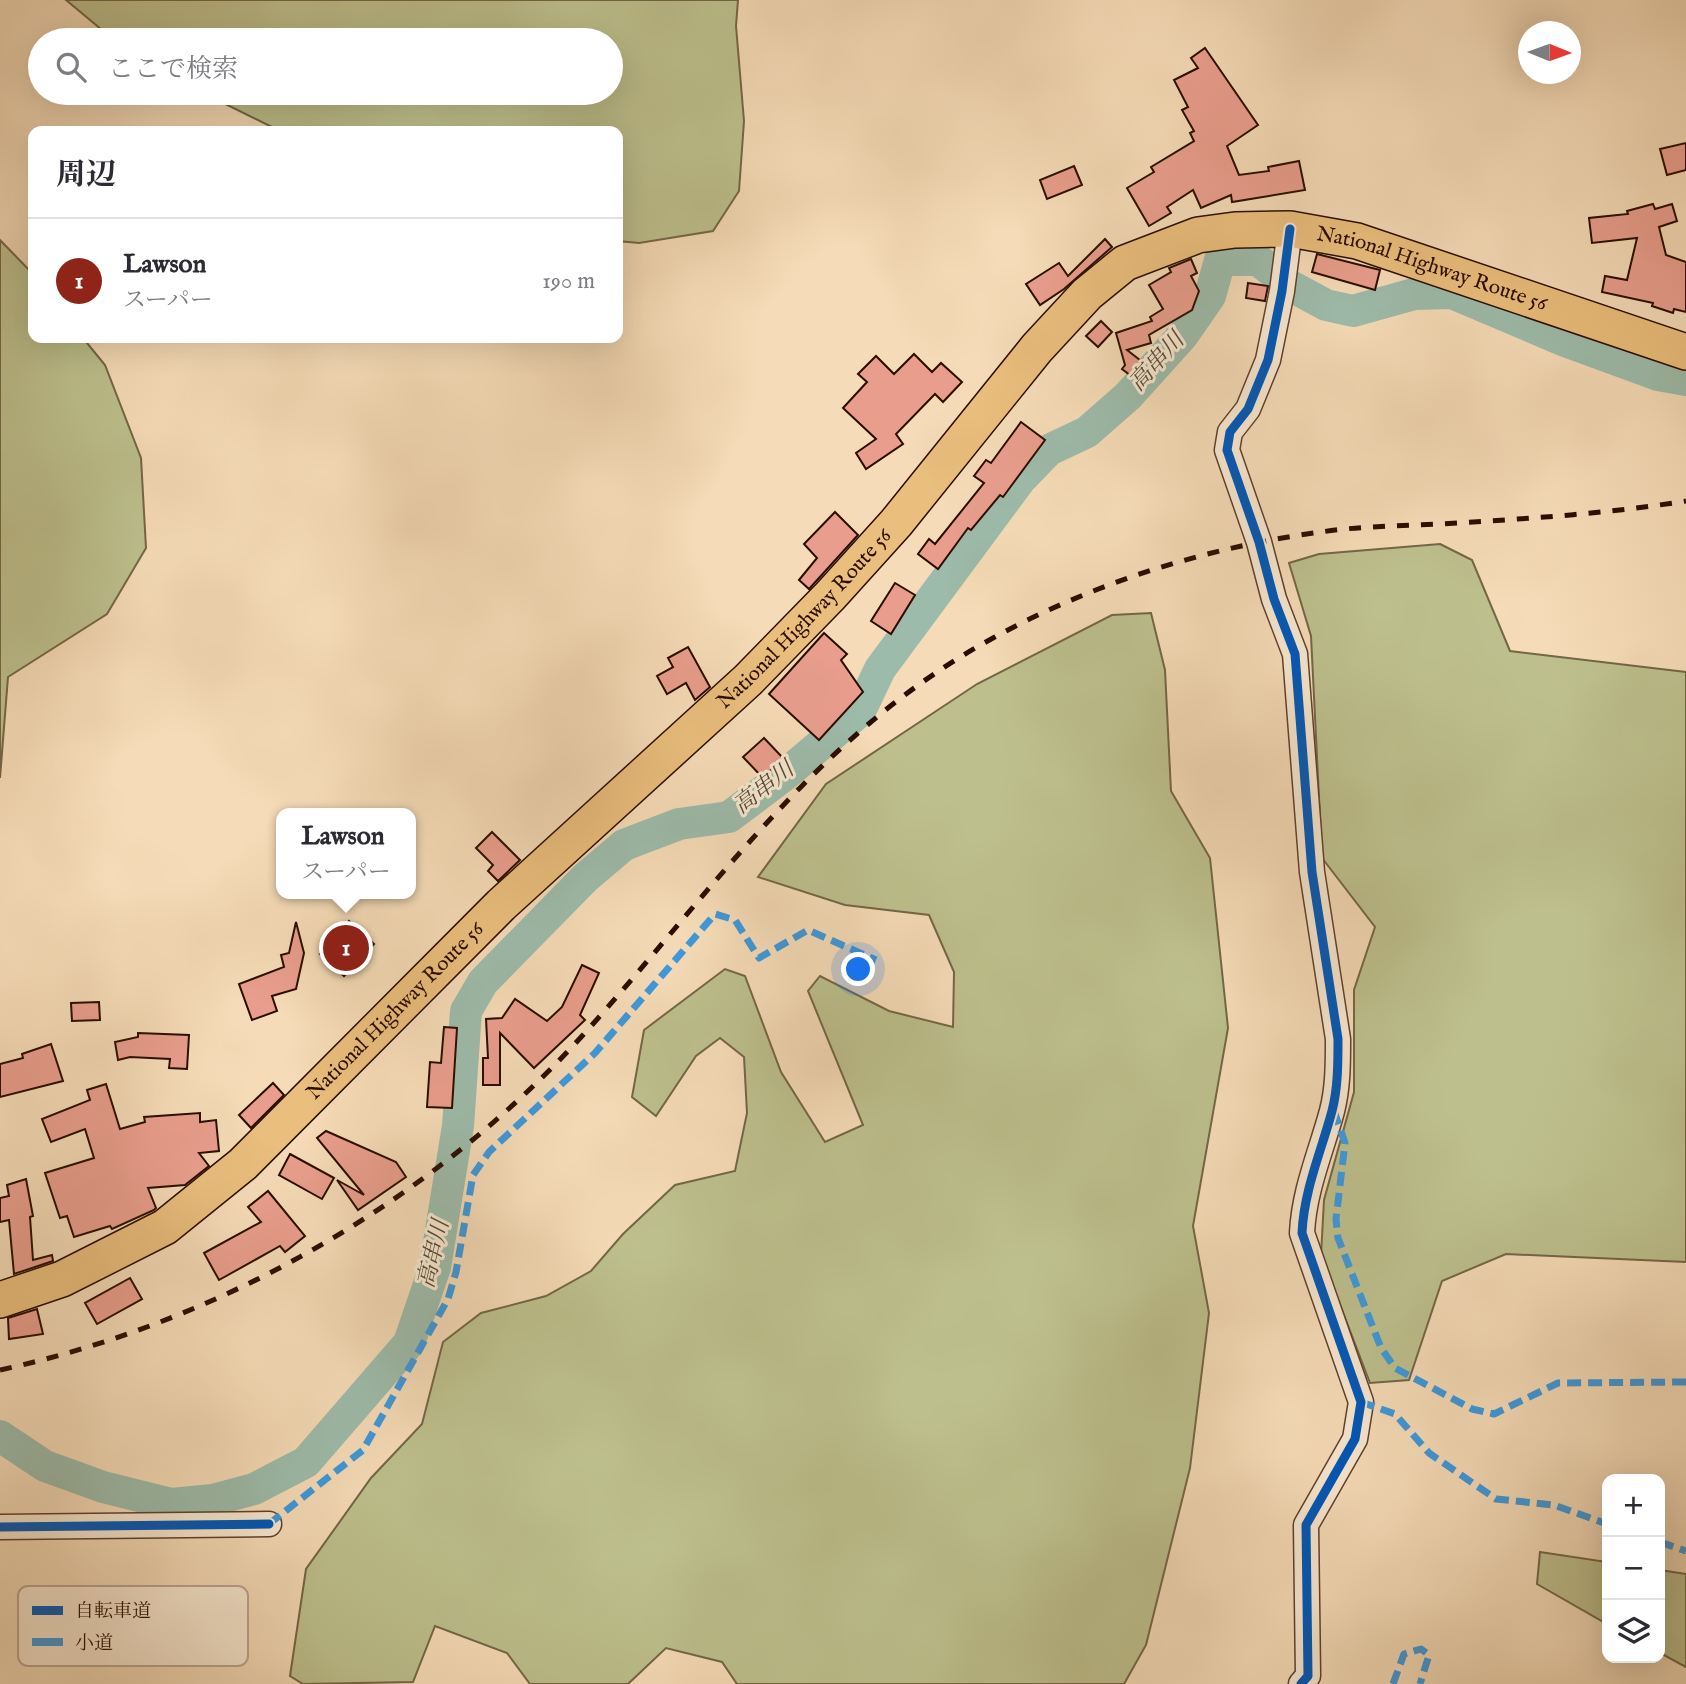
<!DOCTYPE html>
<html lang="ja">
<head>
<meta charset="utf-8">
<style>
  body { margin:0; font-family:"IM FELL English","Noto Serif JP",serif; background:#f2f2f3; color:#2b2b33 }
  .controls { position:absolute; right:21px; bottom:21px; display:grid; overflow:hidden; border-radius:14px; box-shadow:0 7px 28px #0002 }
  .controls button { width:63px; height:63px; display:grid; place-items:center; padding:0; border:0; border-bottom:2px solid #e1e1e2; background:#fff; color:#2b2b33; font:35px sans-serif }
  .compass { position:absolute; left:1518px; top:21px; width:63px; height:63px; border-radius:50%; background:#fff; box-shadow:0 7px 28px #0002; rotate:91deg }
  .you { position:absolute; left:859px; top:970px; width:24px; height:24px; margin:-18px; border:5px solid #fff; border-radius:50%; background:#1a73e8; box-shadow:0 0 0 10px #1a73e833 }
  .badge { display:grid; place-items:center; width:46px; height:46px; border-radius:50%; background:#8f2418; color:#fff; font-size:23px; font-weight:700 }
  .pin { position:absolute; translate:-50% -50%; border:4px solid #fff; box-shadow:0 2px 7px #0006 }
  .popup { position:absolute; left:276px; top:808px; width:140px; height:91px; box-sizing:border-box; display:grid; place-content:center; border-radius:14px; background:#fff; filter:drop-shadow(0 2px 5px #0005); font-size:23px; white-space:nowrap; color:#7c7c81 }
  .popup b { font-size:26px; color:#2b2b33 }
  .popup::after { content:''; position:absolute; left:50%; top:100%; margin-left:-14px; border:14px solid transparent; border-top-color:#fff }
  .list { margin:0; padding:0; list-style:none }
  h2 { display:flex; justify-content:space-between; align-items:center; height:91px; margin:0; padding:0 28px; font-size:30px }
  h2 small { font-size:23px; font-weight:400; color:#7c7c81 }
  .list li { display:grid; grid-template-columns:46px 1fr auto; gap:21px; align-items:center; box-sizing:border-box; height:126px; padding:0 28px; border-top:2px solid #e1e1e2 }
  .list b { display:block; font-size:26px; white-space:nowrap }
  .list p { margin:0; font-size:23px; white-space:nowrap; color:#7c7c81 }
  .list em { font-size:23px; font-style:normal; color:#7c7c81 }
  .icon { flex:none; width:38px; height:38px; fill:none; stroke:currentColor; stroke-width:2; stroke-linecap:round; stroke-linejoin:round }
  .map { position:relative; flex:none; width:1686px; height:1684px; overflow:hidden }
  .search { position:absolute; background:#fff; box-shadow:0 7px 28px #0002; left:28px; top:28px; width:595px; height:77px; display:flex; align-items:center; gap:18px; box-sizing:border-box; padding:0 24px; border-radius:38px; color:#7c7c81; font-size:26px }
  .panel { position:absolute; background:#fff; box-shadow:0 7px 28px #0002; left:28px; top:126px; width:595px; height:217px; border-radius:14px }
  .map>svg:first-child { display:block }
</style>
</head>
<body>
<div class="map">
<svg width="1686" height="1684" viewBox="0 0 1686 1684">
  <rect width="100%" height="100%" fill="#f5dbb7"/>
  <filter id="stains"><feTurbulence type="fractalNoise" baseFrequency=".00286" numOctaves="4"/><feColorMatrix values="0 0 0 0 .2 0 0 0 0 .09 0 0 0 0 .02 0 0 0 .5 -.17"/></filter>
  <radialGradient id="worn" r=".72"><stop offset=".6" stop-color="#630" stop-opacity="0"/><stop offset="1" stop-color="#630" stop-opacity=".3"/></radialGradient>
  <g fill="#bdc08d" stroke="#746646" stroke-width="2">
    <path d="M 66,0 L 738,0 L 736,26 L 744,121 L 739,191 L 713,231 L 639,243 L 618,241 L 618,131 L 280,131 L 203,93 L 611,93 L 611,40 L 114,40 Z"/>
    <path d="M 0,240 L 33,274 L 33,338 L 83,338 L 105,365 L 141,458 L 146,548 L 107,614 L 8,677 L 0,778 Z"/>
    <path d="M 1440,544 L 1472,560 L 1510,651 L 1686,672 L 1686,1262 L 1506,1254 L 1442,1281 L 1409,1380 L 1370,1383 L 1321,1255 L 1324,1200 L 1354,1092 L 1354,990 L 1375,927 L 1322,858 L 1311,636 L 1289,563 L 1319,554 Z"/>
    <path d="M 1151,613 L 1165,670 L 1171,791 L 1210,858 L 1228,1028 L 1193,1226 L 1209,1313 L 1190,1468 L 1146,1645 L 1124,1684 L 737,1684 L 722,1662 L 666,1648 L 628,1684 L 530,1684 L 507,1653 L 435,1626 L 413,1682 L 303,1684 L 290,1676 L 306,1569 L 371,1478 L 422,1424 L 443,1342 L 481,1313 L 546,1296 L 591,1271 L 623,1234 L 675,1185 L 735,1171 L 747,1113 L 744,1057 L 720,1038 L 696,1056 L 656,1116 L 632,1097 L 644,1030 L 725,969 L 745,976 L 781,1072 L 825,1142 L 863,1125 L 808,991 L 820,976 L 889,1011 L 953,1027 L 954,972 L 929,915 L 845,905 L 758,877 L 826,784 L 977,684 L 1112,615 Z"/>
    <path d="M 1540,1552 L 1607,1562 L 1607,1624 L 1537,1584 Z"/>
    <path d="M 1660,1570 L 1686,1574 L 1686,1667 L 1660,1653 Z"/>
  </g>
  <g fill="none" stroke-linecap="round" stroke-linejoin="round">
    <path stroke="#9dbbaa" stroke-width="32" d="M 0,1436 L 45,1466 L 103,1487 L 171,1504 L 213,1500 L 254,1489 L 306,1462 L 409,1343 L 435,1267 L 458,1126 L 466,1011 L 483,982 L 585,878 L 624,845 L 679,824 L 729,817 L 786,774 L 860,711 L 880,669 L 1020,480 L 1049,450 L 1087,432 L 1128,396 L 1183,335 L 1210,296 L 1220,260 L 1258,260 L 1289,285 L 1326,305 L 1353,311 L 1414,294 L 1452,293 L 1565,341 L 1658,375 L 1686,380"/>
  </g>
  <g fill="#e99e8d" stroke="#2b0d00" stroke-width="2">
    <path d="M 1205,48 L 1258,125 L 1227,146 L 1239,175 L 1269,171 L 1268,167 L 1299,161 L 1305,190 L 1232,202 L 1231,195 L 1201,208 L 1193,190 L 1167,207 L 1171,213 L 1149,226 L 1127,188 L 1154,172 L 1151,167 L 1194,141 L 1190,133 L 1194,131 L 1182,110 L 1188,107 L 1174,80 L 1198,68 L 1191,58 Z"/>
    <path d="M 1686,143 L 1686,170 L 1667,175 L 1660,149 Z"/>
    <path d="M 1074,166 L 1082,185 L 1047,199 L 1040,180 Z"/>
    <path d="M 1653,204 L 1655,209 L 1672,204 L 1677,221 L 1659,227 L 1666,255 L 1686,262 L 1686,312 L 1674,309 L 1673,313 L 1652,306 L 1653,303 L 1602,292 L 1605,276 L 1627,280 L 1637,238 L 1592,243 L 1589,218 L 1628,214 L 1627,211 Z"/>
    <path d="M 1105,239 L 1112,247 L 1064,289 L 1040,305 L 1026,284 L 1059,263 L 1068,276 Z"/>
    <path d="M 1317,254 L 1380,270 L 1375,290 L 1312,272 Z"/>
    <path d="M 1191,259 L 1197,273 L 1191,276 L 1199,291 L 1192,310 L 1149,335 L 1151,343 L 1127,350 L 1145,364 L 1134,378 L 1122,369 L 1125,365 L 1116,333 L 1152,321 L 1150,317 L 1163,309 L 1149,285 L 1171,272 L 1169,268 Z"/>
    <path d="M 1248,283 L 1268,286 L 1265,301 L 1246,298 Z"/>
    <path d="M 1101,321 L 1112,332 L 1098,347 L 1086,336 Z"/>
    <path d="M 914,354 L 932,372 L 941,363 L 962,382 L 943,402 L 935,394 L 896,434 L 903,444 L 866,469 L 856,453 L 876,439 L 843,408 L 867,382 L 858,374 L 876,356 L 894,374 Z"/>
    <path d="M 1021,422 L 1045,440 L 1003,497 L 1000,495 L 971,530 L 968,528 L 938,569 L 918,554 L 929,539 L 935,544 L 984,483 L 974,476 L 986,460 L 991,463 Z"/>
    <path d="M 835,512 L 858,535 L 809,589 L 799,580 L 817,558 L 804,544 Z"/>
    <path d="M 895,583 L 915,595 L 891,634 L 871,621 Z"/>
    <path d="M 824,633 L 847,654 L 841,660 L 863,692 L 819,740 L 769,694 Z"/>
    <path d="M 688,647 L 710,687 L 695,700 L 686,683 L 667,694 L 657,676 L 673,667 L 668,658 Z"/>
    <path d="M 764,738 L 783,758 L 763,778 L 743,757 Z"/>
    <path d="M 492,832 L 520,860 L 498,881 L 488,871 L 493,865 L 476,848 Z"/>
    <path d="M 349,921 L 374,944 L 344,976 L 320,954 Z"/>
    <path d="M 296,922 L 304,953 L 296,989 L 272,996 L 277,1011 L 252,1020 L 239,984 L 284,967 L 281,955 L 289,953 Z"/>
    <path d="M 582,965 L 599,973 L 580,1015 L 585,1020 L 534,1068 L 500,1033 L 500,1085 L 483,1085 L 483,1058 L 488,1058 L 486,1019 L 502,1018 L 515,999 L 547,1021 L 562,1007 Z"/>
    <path d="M 99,1002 L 100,1020 L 72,1021 L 71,1003 Z"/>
    <path d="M 444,1027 L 457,1028 L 452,1108 L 427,1107 L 430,1062 L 441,1063 Z"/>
    <path d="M 138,1033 L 189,1035 L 187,1069 L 169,1068 L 170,1059 L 130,1057 L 118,1060 L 115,1042 L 138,1037 Z"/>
    <path d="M 51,1044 L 63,1081 L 0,1097 L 0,1064 L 23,1058 L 22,1054 Z"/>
    <path d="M 273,1083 L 284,1095 L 251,1128 L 239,1115 Z"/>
    <path d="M 106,1084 L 120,1129 L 145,1122 L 144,1117 L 200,1113 L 200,1122 L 216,1120 L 219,1151 L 199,1153 L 209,1166 L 185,1185 L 148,1188 L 156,1208 L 154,1210 L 112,1229 L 110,1226 L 74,1237 L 67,1216 L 60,1218 L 45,1173 L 94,1158 L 85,1129 L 51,1142 L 42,1119 L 90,1100 L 87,1090 Z"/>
    <path d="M 326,1131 L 396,1162 L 406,1177 L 358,1210 L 337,1180 L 364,1195 L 317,1138 Z"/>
    <path d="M 290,1154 L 334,1178 L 322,1199 L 279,1175 Z"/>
    <path d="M 26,1179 L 33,1216 L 30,1217 L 33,1260 L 52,1255 L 53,1261 L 14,1274 L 9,1220 L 0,1222 L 0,1198 L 9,1196 L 7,1185 Z"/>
    <path d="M 268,1191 L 305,1236 L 285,1252 L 280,1246 L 219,1280 L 204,1253 L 261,1222 L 248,1207 Z"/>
    <path d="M 130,1278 L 142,1299 L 97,1324 L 85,1303 Z"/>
    <path d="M 37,1309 L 43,1334 L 9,1339 L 8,1318 Z"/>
  </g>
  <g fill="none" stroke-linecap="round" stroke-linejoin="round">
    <g stroke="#5e402e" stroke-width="27">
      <g id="minor">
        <path d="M 1290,229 L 1282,291 L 1268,360 L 1248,409 L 1230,432 L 1227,450 L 1259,542 L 1274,599 L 1295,654 L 1312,872 L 1338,1039 C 1338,1063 1338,1088 1332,1111 C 1321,1152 1304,1190 1302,1233 L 1361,1402 L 1355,1439 L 1306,1525 L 1308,1676 L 1301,1684"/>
        <path d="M 0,1527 L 269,1524"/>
      </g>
    </g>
    <g stroke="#2b0d00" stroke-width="38">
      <g id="highway">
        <path id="s1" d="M 0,1300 L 62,1279 L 165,1227 L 243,1164 L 501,905 L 748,680 L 830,596 L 896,523 L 1037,348 L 1087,294 L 1125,263 L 1198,235 L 1235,230 L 1290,229 L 1357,241 L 1686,352"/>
      </g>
    </g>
    <use href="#minor" stroke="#f8e8d0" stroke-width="24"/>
    <use href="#highway" stroke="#eabe7c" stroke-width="35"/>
    <path stroke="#2b0d00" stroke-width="5" stroke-dasharray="12 12" stroke-linecap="butt" d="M 0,1370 C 221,1322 431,1202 583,1035 C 714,890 817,734 993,638 C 1093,583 1208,547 1321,532 C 1360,526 1400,526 1440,524 C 1523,519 1604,514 1686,501"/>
    <g stroke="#3d99dc" stroke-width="7" stroke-dasharray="14 7" stroke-linecap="butt">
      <path d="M 1334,1111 L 1345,1143 L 1336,1219 L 1338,1238 L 1381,1348 L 1395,1368 L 1472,1409 L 1494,1414 L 1558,1383 L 1686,1382"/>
      <path d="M 1361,1402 L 1395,1414 L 1429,1453 L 1496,1499 L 1554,1505 L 1607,1524"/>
      <path d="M 269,1524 L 363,1450 L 448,1299 L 456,1272 L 473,1175 L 489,1152 L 595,1053 L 715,914 L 735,920 L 759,958 L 808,930 L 876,960"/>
      <path d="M 1660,1542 L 1686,1551"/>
      <path d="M 1393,1684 L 1404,1654 L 1421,1649 L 1429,1655 L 1420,1684"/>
    </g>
    <g stroke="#f8e8d0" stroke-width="13">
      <g id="cycleway">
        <path d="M 1290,229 L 1282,291 L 1268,360 L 1248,409 L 1230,432 L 1227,450 L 1259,542 L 1274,599 L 1295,654 L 1312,872 L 1338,1039 C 1338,1063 1338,1088 1332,1111 C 1321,1152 1304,1190 1302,1233 L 1361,1402 L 1355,1439 L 1306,1525 L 1308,1676 L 1301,1684"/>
        <path d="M 0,1527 L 269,1524"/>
      </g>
    </g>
    <use href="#cycleway" stroke="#0057b8" stroke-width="9"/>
  </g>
  <g text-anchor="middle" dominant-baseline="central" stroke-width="6" stroke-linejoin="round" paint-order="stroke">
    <g font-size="21" fill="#2b0d00" stroke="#f8e8d0">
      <text stroke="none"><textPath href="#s1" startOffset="1862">National Highway Route 56</textPath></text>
      <text stroke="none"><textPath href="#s1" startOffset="1064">National Highway Route 56</textPath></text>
      <text stroke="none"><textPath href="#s1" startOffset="497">National Highway Route 56</textPath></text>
    </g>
    <g font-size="23" font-style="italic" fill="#534a3c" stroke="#f8e8d0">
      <text transform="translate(1157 362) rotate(-48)">高串川</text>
      <text transform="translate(764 788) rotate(-38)">高串川</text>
      <text transform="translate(434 1254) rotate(-77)">高串川</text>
    </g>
  </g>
  <rect x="18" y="1586" width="230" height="80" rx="10" fill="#f8e8d0" stroke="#baa692" stroke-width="2"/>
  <rect x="32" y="1606" width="31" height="9" fill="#0057b8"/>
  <rect x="32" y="1638" width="31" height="8" fill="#3d99dc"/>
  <g font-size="19" fill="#2b0d00">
    <text x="75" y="1617">自転車道</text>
    <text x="75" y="1649">小道</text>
  </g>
  <rect width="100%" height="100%" filter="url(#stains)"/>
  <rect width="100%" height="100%" fill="url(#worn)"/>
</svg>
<div class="controls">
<button>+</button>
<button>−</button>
<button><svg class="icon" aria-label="layers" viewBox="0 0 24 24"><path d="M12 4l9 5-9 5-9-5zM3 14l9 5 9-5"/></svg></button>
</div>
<svg class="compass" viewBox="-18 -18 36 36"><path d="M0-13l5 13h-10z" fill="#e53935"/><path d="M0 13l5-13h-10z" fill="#7c7c81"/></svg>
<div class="you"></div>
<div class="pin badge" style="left:346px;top:948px">1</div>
<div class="popup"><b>Lawson</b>スーパー</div>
<div class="search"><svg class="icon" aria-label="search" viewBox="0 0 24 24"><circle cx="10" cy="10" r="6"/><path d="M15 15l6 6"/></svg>ここで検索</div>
<section class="panel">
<h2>周辺<small></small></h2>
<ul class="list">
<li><span class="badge">1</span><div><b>Lawson</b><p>スーパー</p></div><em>190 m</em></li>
</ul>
</section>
</div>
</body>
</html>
